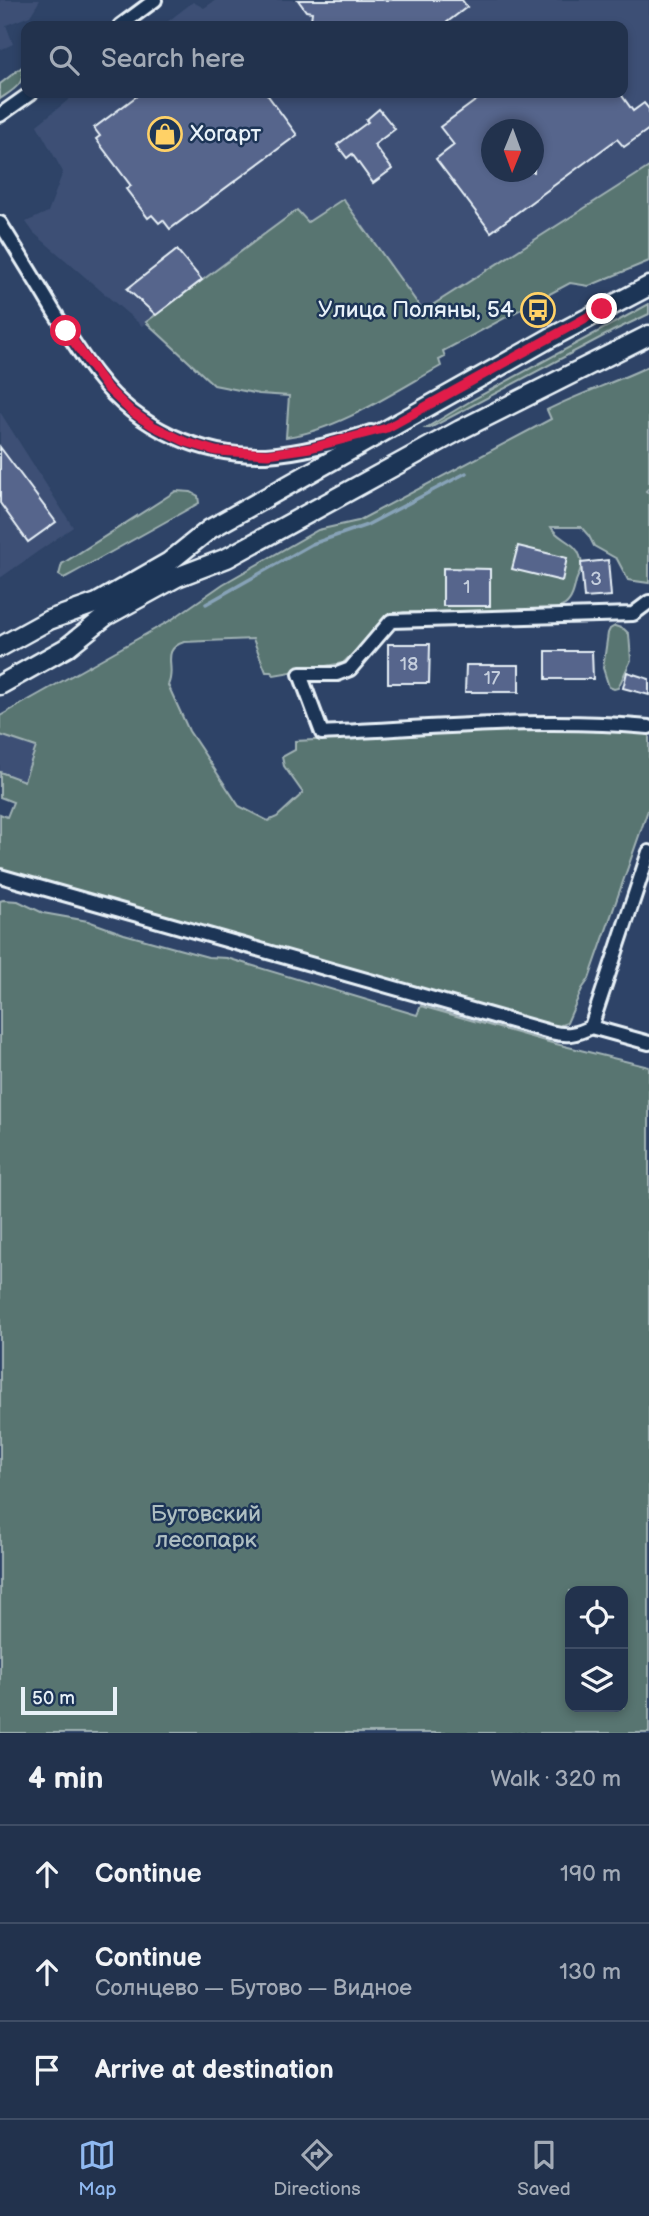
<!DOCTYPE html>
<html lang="en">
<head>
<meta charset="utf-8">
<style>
  body { margin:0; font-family:"Balsamiq Sans",sans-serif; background:#2a3a54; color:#f1f3f6 }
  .controls { position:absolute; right:21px; bottom:21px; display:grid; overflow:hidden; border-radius:14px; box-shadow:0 4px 10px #0003 }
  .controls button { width:63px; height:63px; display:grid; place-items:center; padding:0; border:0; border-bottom:2px solid #3f4d65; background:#22324d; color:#f1f3f6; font:35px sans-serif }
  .compass { position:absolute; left:481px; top:119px; width:63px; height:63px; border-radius:50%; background:#22324d; box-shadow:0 4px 10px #0003; rotate:181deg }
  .scale { position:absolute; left:21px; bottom:18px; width:96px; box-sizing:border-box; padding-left:7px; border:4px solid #e8f1f8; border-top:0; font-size:19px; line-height:24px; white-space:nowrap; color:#e8f1f8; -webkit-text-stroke:5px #1d3557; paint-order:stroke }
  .stop { position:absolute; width:21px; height:21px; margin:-16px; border:5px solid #e11d48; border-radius:50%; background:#fff }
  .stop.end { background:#e11d48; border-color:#fff; box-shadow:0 2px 7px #0008 }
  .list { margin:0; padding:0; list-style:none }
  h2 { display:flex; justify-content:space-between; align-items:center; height:91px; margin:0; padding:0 28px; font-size:30px }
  h2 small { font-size:23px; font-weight:400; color:#a2aab6 }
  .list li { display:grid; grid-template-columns:46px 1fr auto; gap:21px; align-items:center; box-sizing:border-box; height:98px; padding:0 28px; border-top:2px solid #3f4d65 }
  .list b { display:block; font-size:26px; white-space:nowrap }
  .list p { margin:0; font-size:23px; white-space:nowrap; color:#a2aab6 }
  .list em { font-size:23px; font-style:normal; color:#a2aab6 }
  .icon { flex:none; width:38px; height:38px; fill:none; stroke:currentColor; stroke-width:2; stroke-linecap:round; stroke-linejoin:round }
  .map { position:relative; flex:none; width:649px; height:1733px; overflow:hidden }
  .search { position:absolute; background:#22324d; box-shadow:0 4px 10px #0003; left:21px; right:21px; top:21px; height:77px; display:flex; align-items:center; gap:18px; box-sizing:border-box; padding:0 24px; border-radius:14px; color:#a2aab6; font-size:26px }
  .sheet { height:385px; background:#22324d }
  nav { display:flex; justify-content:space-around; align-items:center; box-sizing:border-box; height:98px; border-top:2px solid #3f4d65; background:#22324d; font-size:19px; color:#a2aab6 }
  nav a { display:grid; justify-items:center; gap:4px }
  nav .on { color:#90b9f0 }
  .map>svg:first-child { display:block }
</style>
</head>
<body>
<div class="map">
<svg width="649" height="1733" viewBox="0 0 649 1733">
  <rect width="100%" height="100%" fill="#2e4367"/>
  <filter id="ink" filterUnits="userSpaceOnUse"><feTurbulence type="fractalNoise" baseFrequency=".0143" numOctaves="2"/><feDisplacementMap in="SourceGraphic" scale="14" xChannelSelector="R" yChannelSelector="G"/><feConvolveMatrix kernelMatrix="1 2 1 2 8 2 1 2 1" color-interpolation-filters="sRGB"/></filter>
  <g filter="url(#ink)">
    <g fill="#3d5075" fill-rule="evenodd">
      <path d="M 0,0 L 40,0 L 30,16 L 6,25 L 13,44 L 0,50 Z"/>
      <path d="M 216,0 L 649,0 L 649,167 L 289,396 L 259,394 L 214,385 L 146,322 L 142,326 L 34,233 L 26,222 L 48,212 L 63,172 L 37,125 L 77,93 L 623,93 L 623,26 L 162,26 L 193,2 L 204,8 ZM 491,130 L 534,130 L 534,172 L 491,172 Z"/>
      <path d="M 0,412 L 73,527 L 0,578 Z"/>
      <path d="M 0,735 L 36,747 L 24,781 L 0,772 Z"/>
    </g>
    <g fill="#597471" stroke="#a0b2b4" stroke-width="2" fill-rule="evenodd">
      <path d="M 22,67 C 26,84 13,90 0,99 L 0,84 Z"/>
      <path d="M 649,167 L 649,261 L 589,286 L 570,283 L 443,351 L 445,357 L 439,360 L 441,366 C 396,391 337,431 286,437 L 289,396 L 259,394 L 214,385 L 146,322 L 297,210 L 308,222 L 343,199 L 423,311 Z"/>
      <path d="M 649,304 L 649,314 L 613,331 L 430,428 L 426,428 L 474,399 Z"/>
      <path d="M 649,366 L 649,488 L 646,491 L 649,493 L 649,583 L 628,580 L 617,559 L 594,546 L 589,536 L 581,527 L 551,527 C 557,539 576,542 580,556 C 584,565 579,573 576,581 C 574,590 572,600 565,605 C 540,621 437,613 404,612 L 393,615 L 386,621 L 343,663 L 274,675 L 271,672 L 266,672 L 253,639 L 184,642 C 159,650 177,668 168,685 L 189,731 L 239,806 L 268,821 L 277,817 L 303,793 L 284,766 L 282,757 L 295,750 L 295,741 L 541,729 L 649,733 L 649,807 L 589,979 L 582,989 L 567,1023 L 561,1025 L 560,1029 L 0,871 L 0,814 L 7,817 L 13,802 L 0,797 L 0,772 L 24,781 L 36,747 L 0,735 L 0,716 L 171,620 L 223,584 L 318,530 L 358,521 L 551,419 L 547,410 C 580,393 616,382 649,366 Z"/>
      <path d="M 176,491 L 191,492 L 198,496 L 199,503 L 77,571 L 64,578 L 59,575 L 62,564 Z"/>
      <path d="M 615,626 L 624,629 L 629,634 L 631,660 L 618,688 L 614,689 L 609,687 L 603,668 L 608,633 L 610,629 Z"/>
      <path d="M 3,900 L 18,901 L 43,913 L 88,921 L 124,934 L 171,947 L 208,957 L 227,958 L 417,1015 L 421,1006 L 552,1043 L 649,1067 L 649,1733 L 0,1733 L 0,901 ZM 570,1591 L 623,1591 L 623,1707 L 570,1707 Z"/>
    </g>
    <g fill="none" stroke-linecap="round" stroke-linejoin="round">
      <path stroke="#87a3b8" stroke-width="3.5" d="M 206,604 L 312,544 L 367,525 L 466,473"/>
    </g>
    <g fill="#57658c" stroke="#e8f1f8" stroke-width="2" fill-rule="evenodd">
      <path d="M 298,0 L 462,0 L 467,7 L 442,26 L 316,26 L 311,20 L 312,12 L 306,11 Z"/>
      <path d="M 141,93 L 266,93 L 297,135 L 170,229 L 163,220 L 159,223 L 152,215 L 148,218 L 126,189 L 131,186 L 96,139 L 100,136 L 94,128 Z"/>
      <path d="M 486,93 L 620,93 L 633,111 L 644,103 L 649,109 L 649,129 L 624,147 L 617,139 L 491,232 L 436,159 L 454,145 L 440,127 ZM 492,130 L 534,130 L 534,172 L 492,172 Z"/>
      <path d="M 379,109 L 395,129 L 374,145 L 392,169 L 373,183 L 352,154 L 347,158 L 337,145 L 368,122 L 366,120 Z"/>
      <path d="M 177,250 L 202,280 L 156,315 L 127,289 Z"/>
      <path d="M 0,447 L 56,522 L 28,542 L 0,503 Z"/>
      <path d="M 518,546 L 567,558 L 562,581 L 512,569 Z"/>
      <path d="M 608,560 L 611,596 L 584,598 L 581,563 Z"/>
      <path d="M 443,568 L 490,569 L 490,606 L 443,606 Z"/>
      <path d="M 388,644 L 430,644 L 429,683 L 388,683 Z"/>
      <path d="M 546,651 L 592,651 L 593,679 L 546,679 Z"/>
      <path d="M 466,665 L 519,665 L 519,692 L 465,692 Z"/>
      <path d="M 627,672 L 649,679 L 649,695 L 623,688 Z"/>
    </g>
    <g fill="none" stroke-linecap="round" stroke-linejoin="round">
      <g stroke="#e8f1f8" stroke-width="18">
        <g id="minor">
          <path d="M 120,26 L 155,0"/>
          <path d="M 0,115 L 31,93"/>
          <path d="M 0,223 C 18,252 36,281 53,310 C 67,332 81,356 98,377 C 137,428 202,457 266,455 C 302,453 337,442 371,432"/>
          <path d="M 649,602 L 633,614 L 391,621 L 350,669 L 337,674 L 300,674 L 322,733 C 431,728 541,717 649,727"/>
          <path d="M 0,876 L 550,1032 C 566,1036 576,1035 591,1027"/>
          <path d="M 591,1027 L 649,852"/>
          <path d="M 591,1027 L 649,1043"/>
        </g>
      </g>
      <g stroke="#e8f1f8" stroke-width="23">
        <g id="secondary">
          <path d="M 0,647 L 49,620 L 97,603 L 169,562 L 210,529 L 244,510 L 550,338 L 649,286"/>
          <path d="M 0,685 L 66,648 L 106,616 L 177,577 L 227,558 L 460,430 L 649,335"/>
        </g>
      </g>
      <use href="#minor" stroke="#1d3557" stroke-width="12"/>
      <use href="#secondary" stroke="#1d3557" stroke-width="18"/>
    </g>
  </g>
  <g fill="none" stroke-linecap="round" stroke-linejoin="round" filter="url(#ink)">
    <path stroke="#e11d48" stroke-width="9" d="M 66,331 L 107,388 L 132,412 L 153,426 L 186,442 L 216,451 L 268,454 L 310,448 L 387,428 L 602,309"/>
  </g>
  <defs>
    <g id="shop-ring" transform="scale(1.75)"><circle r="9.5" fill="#1d3557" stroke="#ffd166" stroke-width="1.5"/><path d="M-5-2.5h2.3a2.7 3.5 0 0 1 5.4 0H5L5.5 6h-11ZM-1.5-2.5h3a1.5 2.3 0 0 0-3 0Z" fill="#ffd166"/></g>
    <g id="bus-ring" transform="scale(1.75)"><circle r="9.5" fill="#1d3557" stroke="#ffd166" stroke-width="1.5"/><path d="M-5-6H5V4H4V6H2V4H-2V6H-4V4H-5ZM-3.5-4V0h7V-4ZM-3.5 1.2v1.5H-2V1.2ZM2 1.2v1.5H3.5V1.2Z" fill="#ffd166"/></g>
  </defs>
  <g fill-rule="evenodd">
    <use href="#shop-ring" x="165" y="134"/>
    <use href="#bus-ring" x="538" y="310"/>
  </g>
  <g text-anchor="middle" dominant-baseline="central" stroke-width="5" stroke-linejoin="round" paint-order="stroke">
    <g font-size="19" fill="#c4cedd">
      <text x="596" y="579">3</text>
      <text x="467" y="587">1</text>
      <text x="409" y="664">18</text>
      <text x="492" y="678">17</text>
    </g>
    <g font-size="23" fill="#e8f1f8" stroke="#1d3557" text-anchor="start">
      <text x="190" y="134">Хогарт</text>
      <text x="514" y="310" text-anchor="end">Улица Поляны, 54</text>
    </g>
    <g font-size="23" fill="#afbfc2" stroke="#1d3557">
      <text x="206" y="1514">Бутовский<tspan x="206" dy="26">лесопарк</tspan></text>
    </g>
  </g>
</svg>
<div class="controls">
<button><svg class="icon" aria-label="locate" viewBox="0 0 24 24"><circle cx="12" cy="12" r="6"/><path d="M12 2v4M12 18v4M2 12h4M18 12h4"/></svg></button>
<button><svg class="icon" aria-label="layers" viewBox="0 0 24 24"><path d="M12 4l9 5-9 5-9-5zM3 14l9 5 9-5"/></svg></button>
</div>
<svg class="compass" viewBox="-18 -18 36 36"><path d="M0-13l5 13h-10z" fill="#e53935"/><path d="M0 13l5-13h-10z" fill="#a2aab6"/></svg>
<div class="scale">50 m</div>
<div class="stop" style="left:66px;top:331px"></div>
<div class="stop end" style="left:602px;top:309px"></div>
<div class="search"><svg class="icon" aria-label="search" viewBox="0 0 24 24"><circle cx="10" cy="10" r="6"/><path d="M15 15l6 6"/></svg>Search here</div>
</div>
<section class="sheet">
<h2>4 min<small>Walk · 320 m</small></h2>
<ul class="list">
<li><svg class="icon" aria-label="ahead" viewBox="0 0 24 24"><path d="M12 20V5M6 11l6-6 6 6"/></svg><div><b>Continue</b></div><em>190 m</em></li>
<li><svg class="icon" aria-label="ahead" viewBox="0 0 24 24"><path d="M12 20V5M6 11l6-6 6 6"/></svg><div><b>Continue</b><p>Солнцево — Бутово — Видное</p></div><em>130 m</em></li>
<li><svg class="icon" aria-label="arrive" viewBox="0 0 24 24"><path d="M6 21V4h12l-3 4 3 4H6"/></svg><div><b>Arrive at destination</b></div></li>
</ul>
</section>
<nav>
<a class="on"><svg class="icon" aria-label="map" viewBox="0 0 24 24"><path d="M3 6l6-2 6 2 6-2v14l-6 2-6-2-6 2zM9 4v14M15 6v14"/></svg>Map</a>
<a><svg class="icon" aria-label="directions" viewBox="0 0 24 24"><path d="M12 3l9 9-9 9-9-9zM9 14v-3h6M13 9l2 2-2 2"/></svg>Directions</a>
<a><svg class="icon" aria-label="saved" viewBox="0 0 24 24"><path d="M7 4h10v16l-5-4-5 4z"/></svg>Saved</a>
</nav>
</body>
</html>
